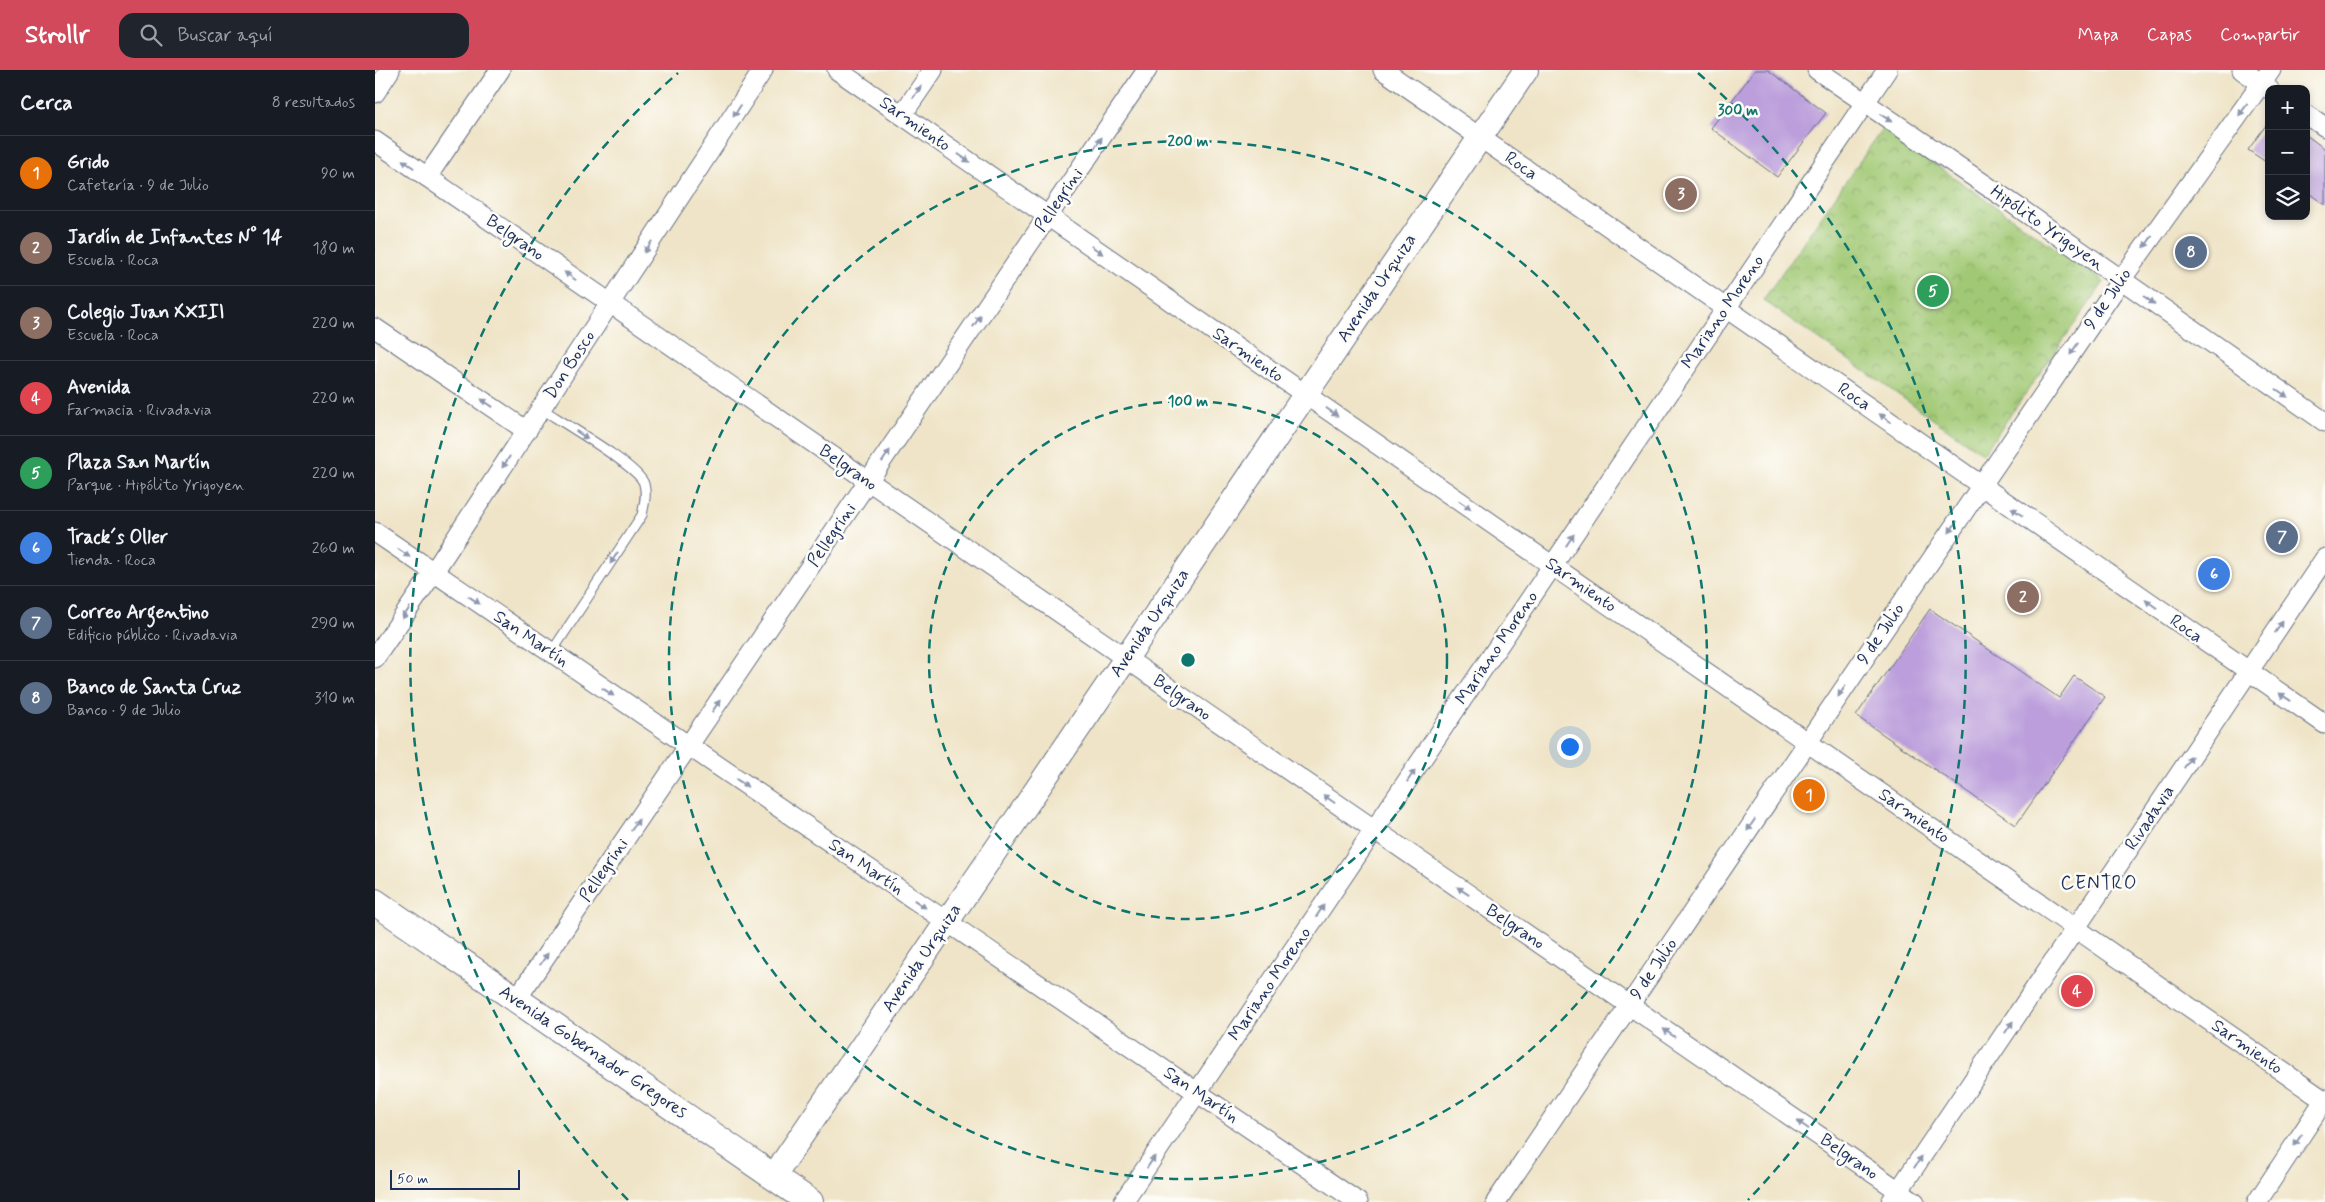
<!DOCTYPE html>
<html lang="es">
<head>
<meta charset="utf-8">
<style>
  body { margin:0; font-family:Mynerve,sans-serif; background:#20242c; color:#f1f3f6 }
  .controls { position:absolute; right:15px; top:15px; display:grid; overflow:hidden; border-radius:10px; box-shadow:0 2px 8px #0003 }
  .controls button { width:45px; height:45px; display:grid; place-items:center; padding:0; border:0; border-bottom:1px solid #363941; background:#171b24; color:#f1f3f6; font:25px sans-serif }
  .scale { position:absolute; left:15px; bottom:12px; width:130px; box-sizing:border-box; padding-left:5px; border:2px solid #1b2f5e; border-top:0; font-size:14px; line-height:18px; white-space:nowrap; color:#1b2f5e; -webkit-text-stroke:4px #fdfcf7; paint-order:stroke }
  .you { position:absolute; left:1194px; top:676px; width:18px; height:18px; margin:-12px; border:4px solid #fff; border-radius:50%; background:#1a73e8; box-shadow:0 0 0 8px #1a73e833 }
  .badge { display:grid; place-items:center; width:32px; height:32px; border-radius:50%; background:#d1495b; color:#fff; font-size:16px; font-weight:700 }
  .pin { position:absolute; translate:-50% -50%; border:2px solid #fff; box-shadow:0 1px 5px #0006 }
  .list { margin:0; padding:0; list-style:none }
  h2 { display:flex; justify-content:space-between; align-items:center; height:65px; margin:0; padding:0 20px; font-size:21px }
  h2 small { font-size:16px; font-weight:400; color:#9ea1a6 }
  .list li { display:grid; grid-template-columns:32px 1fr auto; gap:15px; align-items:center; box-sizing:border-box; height:75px; padding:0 20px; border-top:1px solid #363941 }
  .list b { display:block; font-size:19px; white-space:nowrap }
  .list p { margin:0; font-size:16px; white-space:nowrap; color:#9ea1a6 }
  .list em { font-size:16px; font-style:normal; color:#9ea1a6 }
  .icon { flex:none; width:28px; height:28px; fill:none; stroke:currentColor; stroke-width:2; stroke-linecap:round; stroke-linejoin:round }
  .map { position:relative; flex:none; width:1950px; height:1132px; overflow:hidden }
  header { display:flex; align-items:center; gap:30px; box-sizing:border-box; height:70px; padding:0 25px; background:#d1495b; color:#fff }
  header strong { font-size:24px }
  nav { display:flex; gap:28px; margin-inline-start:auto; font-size:18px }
  .search { width:350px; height:45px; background:#20242c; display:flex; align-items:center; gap:12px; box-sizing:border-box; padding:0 18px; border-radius:15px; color:#9ea1a6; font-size:19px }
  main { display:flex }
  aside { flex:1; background:#171b24 }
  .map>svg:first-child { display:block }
</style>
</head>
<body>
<header>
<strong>Strollr</strong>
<div class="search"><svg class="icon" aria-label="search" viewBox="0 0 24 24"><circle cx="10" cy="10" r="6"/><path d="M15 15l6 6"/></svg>Buscar aquí</div>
<nav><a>Mapa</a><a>Capas</a><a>Compartir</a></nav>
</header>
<main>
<aside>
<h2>Cerca<small>8 resultados</small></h2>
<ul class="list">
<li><span class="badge" style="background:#e8710a">1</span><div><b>Grido</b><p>Cafetería · 9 de Julio</p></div><em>90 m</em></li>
<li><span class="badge" style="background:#8d6e63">2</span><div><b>Jardín de Infantes N° 14</b><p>Escuela · Roca</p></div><em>180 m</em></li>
<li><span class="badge" style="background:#8d6e63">3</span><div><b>Colegio Juan XXIII</b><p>Escuela · Roca</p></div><em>220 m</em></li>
<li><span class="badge" style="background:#e0444e">4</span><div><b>Avenida</b><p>Farmacia · Rivadavia</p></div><em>220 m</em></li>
<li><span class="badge" style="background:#2e9e5b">5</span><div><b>Plaza San Martín</b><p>Parque · Hipólito Yrigoyen</p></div><em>220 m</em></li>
<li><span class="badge" style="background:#3f7fe0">6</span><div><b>Track´s Oller</b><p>Tienda · Roca</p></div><em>260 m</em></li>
<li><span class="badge" style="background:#5c6f8a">7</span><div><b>Correo Argentino</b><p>Edificio público · Rivadavia</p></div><em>290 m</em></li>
<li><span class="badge" style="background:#5c6f8a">8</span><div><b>Banco de Santa Cruz</b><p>Banco · 9 de Julio</p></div><em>310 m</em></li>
</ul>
</aside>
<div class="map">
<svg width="1950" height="1132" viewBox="0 0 1950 1132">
  <defs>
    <pattern id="park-crowns" width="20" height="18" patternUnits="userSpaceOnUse" patternTransform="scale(1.25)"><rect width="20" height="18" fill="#a1c974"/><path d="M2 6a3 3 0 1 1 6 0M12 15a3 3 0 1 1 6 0" fill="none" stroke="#82a462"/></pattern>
  </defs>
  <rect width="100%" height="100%" fill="#fdfcf7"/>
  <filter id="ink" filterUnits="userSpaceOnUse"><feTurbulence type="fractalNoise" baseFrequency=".02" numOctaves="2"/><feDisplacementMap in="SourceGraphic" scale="10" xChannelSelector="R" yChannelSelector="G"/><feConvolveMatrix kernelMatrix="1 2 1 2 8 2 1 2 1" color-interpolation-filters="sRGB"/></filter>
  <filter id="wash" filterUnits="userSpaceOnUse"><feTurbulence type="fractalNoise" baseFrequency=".0096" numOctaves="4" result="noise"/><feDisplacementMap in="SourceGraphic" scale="20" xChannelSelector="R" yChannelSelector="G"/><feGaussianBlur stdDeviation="1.12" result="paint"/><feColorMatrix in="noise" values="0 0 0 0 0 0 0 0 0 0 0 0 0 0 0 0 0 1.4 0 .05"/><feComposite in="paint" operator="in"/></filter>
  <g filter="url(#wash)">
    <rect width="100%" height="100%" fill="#efe4c7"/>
    <path fill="url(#park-crowns)" stroke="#5e7c69" d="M 1508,58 L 1729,212 L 1608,384 L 1388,230 Z"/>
    <g id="blocks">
      <g fill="#bb9edb">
        <path d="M 1380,0 L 1393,0 L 1451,43 L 1402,107 L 1336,58 Z"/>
        <path d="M 1894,51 L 1894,94 L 1873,80 Z"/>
        <path d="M 1931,65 L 1950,79 L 1950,135 L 1931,121 Z"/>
        <path d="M 1555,539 L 1684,628 L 1699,606 L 1730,627 L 1641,755 L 1481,646 Z"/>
      </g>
    </g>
  </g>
  <g filter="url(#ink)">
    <use href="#blocks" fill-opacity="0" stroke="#656e83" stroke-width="1"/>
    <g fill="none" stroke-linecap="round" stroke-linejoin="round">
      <g stroke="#656e83" stroke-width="11">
        <path id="service" d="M 167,339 C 185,351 265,397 269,414 C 272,425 269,435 267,445 L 176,583"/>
      </g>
      <g stroke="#656e83" stroke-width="21">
        <g id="minor">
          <path d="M 462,0 L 1950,1031"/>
          <path d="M 1008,0 L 1950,654"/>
          <path d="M 1442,0 L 1634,131 L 1950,352"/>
          <path d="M 1867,0 L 1894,19"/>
          <path d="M 0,23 L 15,0"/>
          <path d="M 1931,44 L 1950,57"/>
          <path d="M 527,45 L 558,0"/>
          <path d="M 0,71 L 1540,1132"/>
          <path d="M 52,107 L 125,0"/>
          <path d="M 0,258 L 152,361"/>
          <path d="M 0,462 L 983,1132"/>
          <path d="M 0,588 L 58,503 L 388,0"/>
          <path d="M 141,930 L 772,0"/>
          <path d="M 748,1132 L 1512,0"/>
          <path d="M 1121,1132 L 1746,210 L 1896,0"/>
          <path d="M 1516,1132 L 1950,488"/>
          <path d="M 1882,1132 L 1950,1029"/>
        </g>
      </g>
      <g stroke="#656e83" stroke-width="26">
        <path id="tertiary" d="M 399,1106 L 1151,0"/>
      </g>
      <g stroke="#656e83" stroke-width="28">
        <path id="secondary" d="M 0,832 L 435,1132"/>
      </g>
      <use href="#service" stroke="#fff" stroke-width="9"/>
      <use href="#minor" stroke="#fff" stroke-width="19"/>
      <use href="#tertiary" stroke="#fff" stroke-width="24"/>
      <use href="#secondary" stroke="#fff" stroke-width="26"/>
    </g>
    <defs><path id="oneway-solid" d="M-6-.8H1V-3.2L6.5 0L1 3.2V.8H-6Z" transform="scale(1.25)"/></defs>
    <g fill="#8d97ae">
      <use href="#oneway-solid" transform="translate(542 22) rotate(-56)"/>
      <use href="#oneway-solid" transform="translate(1868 40) rotate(126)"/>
      <use href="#oneway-solid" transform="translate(362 41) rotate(123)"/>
      <use href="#oneway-solid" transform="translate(1511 48) rotate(34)"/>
      <use href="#oneway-solid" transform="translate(723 73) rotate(-56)"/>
      <use href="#oneway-solid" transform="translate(589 88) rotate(35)"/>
      <use href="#oneway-solid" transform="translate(33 94) rotate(-145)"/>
      <use href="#oneway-solid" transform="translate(1773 172) rotate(126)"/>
      <use href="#oneway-solid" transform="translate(273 177) rotate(123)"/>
      <use href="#oneway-solid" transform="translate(722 180) rotate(35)"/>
      <use href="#oneway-solid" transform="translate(195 206) rotate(-145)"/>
      <use href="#oneway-solid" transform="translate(1774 230) rotate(35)"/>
      <use href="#oneway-solid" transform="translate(602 251) rotate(-56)"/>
      <use href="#oneway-solid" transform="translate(1699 279) rotate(124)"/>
      <use href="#oneway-solid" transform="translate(1907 323) rotate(35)"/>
      <use href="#oneway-solid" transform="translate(112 333) rotate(-146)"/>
      <use href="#oneway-solid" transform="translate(957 342) rotate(35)"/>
      <use href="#oneway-solid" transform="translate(1510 348) rotate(-145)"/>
      <use href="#oneway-solid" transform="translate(207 365) rotate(33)"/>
      <use href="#oneway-solid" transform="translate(511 386) rotate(-56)"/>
      <use href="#oneway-solid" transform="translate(131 392) rotate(123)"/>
      <use href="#oneway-solid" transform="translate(1090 435) rotate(35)"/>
      <use href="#oneway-solid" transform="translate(1642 442) rotate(-145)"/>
      <use href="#oneway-solid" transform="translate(1578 457) rotate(124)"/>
      <use href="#oneway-solid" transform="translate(1195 470) rotate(-56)"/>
      <use href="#oneway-solid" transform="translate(29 483) rotate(35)"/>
      <use href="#oneway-solid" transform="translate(239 488) rotate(123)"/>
      <use href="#oneway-solid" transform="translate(99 530) rotate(34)"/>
      <use href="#oneway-solid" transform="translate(1776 534) rotate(-145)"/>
      <use href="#oneway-solid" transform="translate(31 543) rotate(124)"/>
      <use href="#oneway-solid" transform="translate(1904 557) rotate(-56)"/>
      <use href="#oneway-solid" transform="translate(1467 621) rotate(124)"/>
      <use href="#oneway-solid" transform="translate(233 622) rotate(34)"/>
      <use href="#oneway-solid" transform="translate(1910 627) rotate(-146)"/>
      <use href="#oneway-solid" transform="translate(341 636) rotate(-56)"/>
      <use href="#oneway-solid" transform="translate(1813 692) rotate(-56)"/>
      <use href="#oneway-solid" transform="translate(1036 706) rotate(-56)"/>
      <use href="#oneway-solid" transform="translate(367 713) rotate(34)"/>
      <use href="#oneway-solid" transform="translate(954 729) rotate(-145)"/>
      <use href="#oneway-solid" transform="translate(260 755) rotate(-56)"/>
      <use href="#oneway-solid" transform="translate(1376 755) rotate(124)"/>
      <use href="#oneway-solid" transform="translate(1088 821) rotate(-146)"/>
      <use href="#oneway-solid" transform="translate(545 834) rotate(34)"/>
      <use href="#oneway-solid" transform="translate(945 841) rotate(-56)"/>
      <use href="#oneway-solid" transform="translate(169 889) rotate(-56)"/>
      <use href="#oneway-solid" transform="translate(1634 957) rotate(-56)"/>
      <use href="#oneway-solid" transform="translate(1294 963) rotate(-145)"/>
      <use href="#oneway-solid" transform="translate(1428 1055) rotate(-145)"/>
      <use href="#oneway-solid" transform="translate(1923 1070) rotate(124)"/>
      <use href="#oneway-solid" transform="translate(776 1092) rotate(-56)"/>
      <use href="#oneway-solid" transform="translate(1543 1092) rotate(-56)"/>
    </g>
  </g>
  <g fill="none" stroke="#0f766e" stroke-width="2.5" stroke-dasharray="9 6">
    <circle cx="813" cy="590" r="259"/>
    <circle cx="813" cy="590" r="519"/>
    <path d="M253 1130A778 778 0 0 1 303 3M1323 3A778 778 0 0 1 1373 1130"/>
  </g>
  <g text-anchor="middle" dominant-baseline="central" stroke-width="5" stroke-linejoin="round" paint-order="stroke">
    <g font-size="18" fill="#1b2f5e" stroke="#fdfcf7">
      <text transform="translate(540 54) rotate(35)">Sarmiento</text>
      <text transform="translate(1146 96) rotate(35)">Roca</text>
      <text transform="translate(684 130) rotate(-56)">Pellegrini</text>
      <text transform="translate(1672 158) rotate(35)">Hipólito Yrigoyen</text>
      <text transform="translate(140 168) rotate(35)">Belgrano</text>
      <text transform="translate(1002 218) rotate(-56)">Avenida Urquiza</text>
      <text transform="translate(1733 229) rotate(-56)">9 de Julio</text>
      <text transform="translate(1348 242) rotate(-56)">Mariano Moreno</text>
      <text transform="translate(873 285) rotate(35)">Sarmiento</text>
      <text transform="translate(195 295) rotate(-57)">Don Bosco</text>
      <text transform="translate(1479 327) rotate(34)">Roca</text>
      <text transform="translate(473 398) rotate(35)">Belgrano</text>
      <text transform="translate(457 465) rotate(-56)">Pellegrini</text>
      <text transform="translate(1206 515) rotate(35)">Sarmiento</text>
      <text transform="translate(775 553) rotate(-56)">Avenida Urquiza</text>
      <text transform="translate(1811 559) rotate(35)">Roca</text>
      <text transform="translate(1506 564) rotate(-56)">9 de Julio</text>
      <text transform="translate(156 569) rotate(34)">San Martín</text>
      <text transform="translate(1122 578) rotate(-56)">Mariano Moreno</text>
      <text transform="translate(807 628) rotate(35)">Belgrano</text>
      <text transform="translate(1539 746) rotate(35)">Sarmiento</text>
      <text transform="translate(1775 748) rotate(-56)">Rivadavia</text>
      <text transform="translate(491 797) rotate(34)">San Martín</text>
      <text transform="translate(229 800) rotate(-56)">Pellegrini</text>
      <text transform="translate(1140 857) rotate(34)">Belgrano</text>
      <text transform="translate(547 888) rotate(-56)">Avenida Urquiza</text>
      <text transform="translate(1279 899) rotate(-56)">9 de Julio</text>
      <text transform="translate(895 914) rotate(-56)">Mariano Moreno</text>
      <text transform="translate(1872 977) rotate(35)">Sarmiento</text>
      <text transform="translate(218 982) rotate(34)">Avenida Gobernador Gregores</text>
      <text transform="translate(826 1025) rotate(34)">San Martín</text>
      <text transform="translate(1474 1087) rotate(35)">Belgrano</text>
    </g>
    <g font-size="19" letter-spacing="1" fill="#1b2f5e" stroke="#fdfcf7">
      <text x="1724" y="813">CENTRO</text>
    </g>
  </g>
  <circle cx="813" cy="590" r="8" fill="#0f766e" stroke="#fdfcf7" stroke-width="2.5"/>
  <g font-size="15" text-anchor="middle" font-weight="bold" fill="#0f766e" stroke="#fdfcf7" stroke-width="5" stroke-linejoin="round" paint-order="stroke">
    <text x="1363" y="45">300 m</text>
    <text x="813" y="76">200 m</text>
    <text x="813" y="336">100 m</text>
  </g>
</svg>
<div class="controls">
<button>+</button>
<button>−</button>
<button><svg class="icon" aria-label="layers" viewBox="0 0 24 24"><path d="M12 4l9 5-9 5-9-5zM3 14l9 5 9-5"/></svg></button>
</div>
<div class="scale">50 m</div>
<div class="you"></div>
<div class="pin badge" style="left:1434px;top:725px;background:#e8710a">1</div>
<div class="pin badge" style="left:1648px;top:527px;background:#8d6e63">2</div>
<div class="pin badge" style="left:1306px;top:124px;background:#8d6e63">3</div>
<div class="pin badge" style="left:1702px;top:921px;background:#e0444e">4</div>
<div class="pin badge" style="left:1558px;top:221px;background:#2e9e5b">5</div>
<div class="pin badge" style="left:1839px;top:504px;background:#3f7fe0">6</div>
<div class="pin badge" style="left:1907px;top:467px;background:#5c6f8a">7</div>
<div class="pin badge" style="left:1816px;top:182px;background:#5c6f8a">8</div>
</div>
</main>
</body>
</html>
